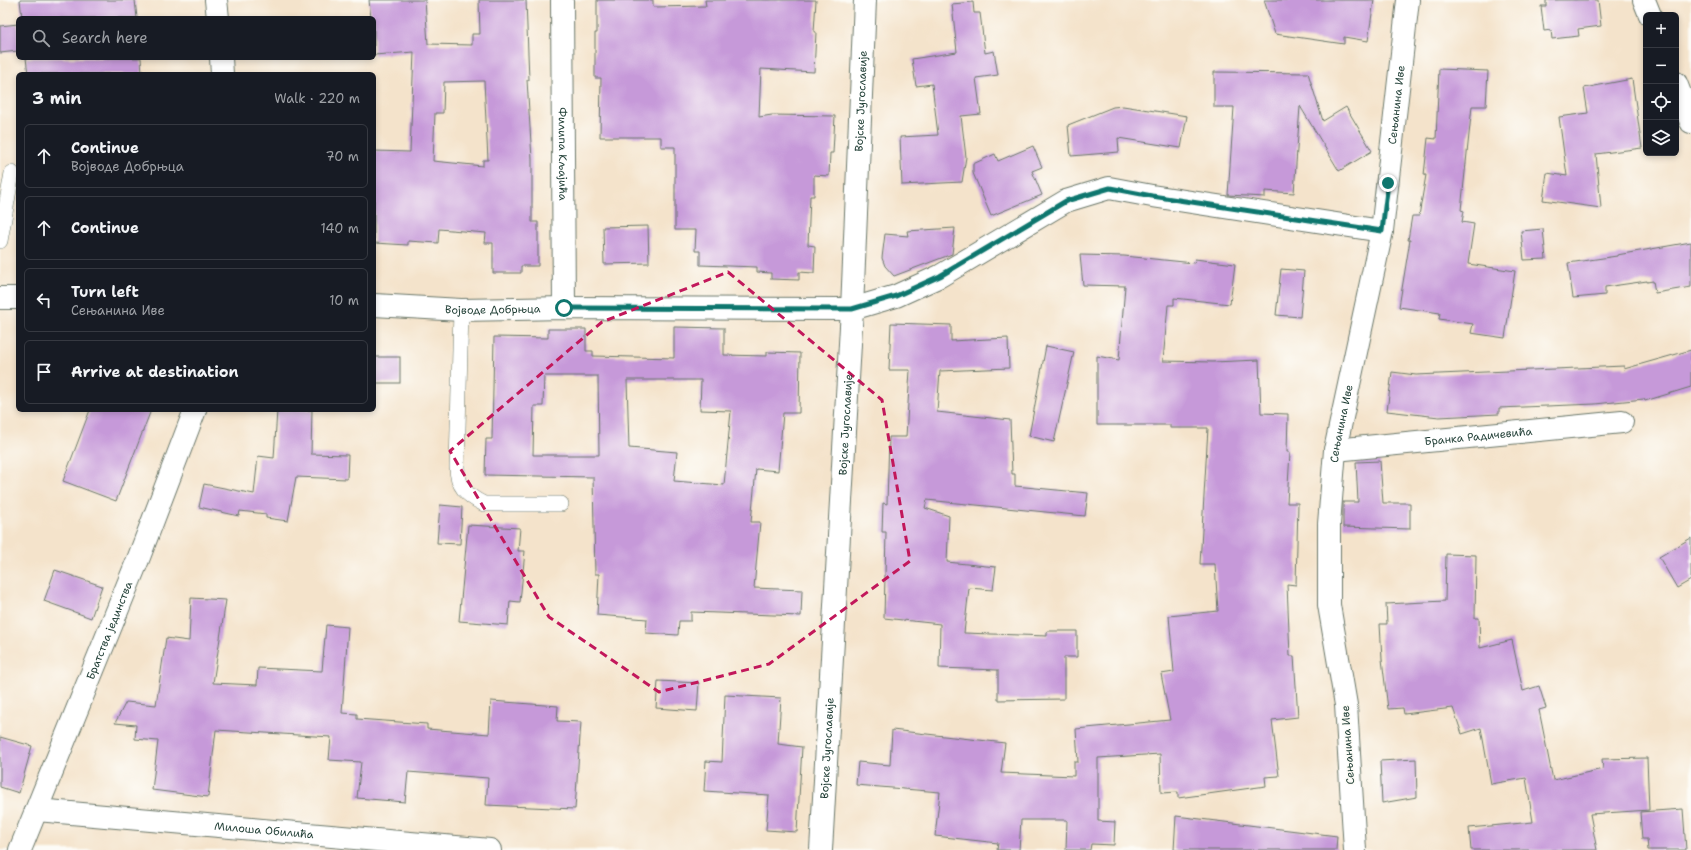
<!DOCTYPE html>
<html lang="en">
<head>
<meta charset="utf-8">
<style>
  body { margin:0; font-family:"Shantell Sans",sans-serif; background:#20242c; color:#f1f3f6 }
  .controls { position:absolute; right:12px; top:12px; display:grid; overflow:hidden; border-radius:6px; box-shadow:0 2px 6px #0003 }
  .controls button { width:36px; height:36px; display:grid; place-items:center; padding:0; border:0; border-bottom:1px solid #363941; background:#171b24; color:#f1f3f6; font:20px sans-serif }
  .stop { position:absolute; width:12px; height:12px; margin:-9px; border:3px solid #0f766e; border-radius:50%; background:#fff }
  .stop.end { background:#0f766e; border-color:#fff; box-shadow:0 1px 4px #0008 }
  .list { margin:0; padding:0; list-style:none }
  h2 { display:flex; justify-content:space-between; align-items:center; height:52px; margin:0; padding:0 16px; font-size:17px }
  h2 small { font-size:13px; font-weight:400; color:#9ea1a6 }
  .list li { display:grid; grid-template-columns:26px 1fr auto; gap:12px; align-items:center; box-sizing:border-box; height:64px; margin:0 8px 8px; padding:0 8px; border:1px solid #363941; border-radius:6px }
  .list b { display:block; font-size:15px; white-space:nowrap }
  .list p { margin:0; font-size:13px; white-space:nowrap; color:#9ea1a6 }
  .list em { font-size:13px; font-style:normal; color:#9ea1a6 }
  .icon { flex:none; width:22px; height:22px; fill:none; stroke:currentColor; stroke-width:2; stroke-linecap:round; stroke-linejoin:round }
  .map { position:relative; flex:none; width:1691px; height:850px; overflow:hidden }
  .search { position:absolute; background:#171b24; box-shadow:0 2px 6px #0003; left:16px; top:16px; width:360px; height:44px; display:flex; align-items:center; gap:10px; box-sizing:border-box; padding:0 14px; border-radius:6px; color:#9ea1a6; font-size:15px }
  .panel { position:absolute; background:#171b24; box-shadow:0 2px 6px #0003; left:16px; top:72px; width:360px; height:340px; border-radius:6px }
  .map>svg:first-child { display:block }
</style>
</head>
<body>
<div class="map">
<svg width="1691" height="850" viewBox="0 0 1691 850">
  <rect width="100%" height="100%" fill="#fdfcf7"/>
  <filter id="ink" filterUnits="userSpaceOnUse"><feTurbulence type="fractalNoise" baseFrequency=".025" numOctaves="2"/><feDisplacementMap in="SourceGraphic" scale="8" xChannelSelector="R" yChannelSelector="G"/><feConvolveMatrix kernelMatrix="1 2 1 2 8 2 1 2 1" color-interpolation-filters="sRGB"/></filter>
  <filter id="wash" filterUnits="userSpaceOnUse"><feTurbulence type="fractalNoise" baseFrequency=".012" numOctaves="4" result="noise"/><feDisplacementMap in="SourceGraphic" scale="16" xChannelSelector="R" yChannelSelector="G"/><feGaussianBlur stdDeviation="0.9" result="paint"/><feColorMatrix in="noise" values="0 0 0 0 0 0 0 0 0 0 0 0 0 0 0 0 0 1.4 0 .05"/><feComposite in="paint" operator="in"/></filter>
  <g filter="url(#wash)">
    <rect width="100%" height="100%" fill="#f4e3cb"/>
    <g id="blocks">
      <g fill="#c699d9" fill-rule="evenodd">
        <path d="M 20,0 L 135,0 L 137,18 L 22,18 Z"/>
        <path d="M 369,0 L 425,0 L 428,44 L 472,45 L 472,34 L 480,34 L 479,0 L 526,0 L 529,80 L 527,80 L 532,159 L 532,222 L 538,222 L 538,266 L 521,266 L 521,273 L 493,273 L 493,243 L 485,243 L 486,233 L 439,229 L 438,243 L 408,241 L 408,245 L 374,243 L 374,151 L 410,152 L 414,52 L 374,55 L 374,18 L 371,18 ZM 484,81 L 488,160 L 483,160 L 483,166 L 433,161 L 435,113 L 443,113 L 444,82 Z"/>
        <path d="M 597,0 L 653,0 L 653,7 L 706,6 L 705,0 L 816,0 L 814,32 L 816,32 L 814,72 L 761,69 L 759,117 L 772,115 L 835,116 L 833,153 L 830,153 L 829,176 L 814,175 L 814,196 L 810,196 L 808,245 L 815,246 L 814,273 L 799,272 L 799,280 L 771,279 L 771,273 L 757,272 L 757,267 L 700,265 L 700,251 L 695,251 L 696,230 L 675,230 L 675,147 L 661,147 L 661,137 L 600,137 L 601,78 L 595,78 L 595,33 L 597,33 Z"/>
        <path d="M 1264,0 L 1374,0 L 1368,41 L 1344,37 L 1344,44 L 1275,34 Z"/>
        <path d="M 1546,0 L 1598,0 L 1601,26 L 1578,29 L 1579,36 L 1552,39 L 1551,30 L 1544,31 L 1541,6 L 1546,6 Z"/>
        <path d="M 973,2 L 974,13 L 980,13 L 985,53 L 994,51 L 998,75 L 976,78 L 981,114 L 961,116 L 966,157 L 962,182 L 902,185 L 900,137 L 938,135 L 932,84 L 916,86 L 912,59 L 957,52 L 952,4 Z"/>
        <path d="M 18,24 L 18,51 L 0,53 L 0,26 Z"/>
        <path d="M 26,58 L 141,58 L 142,74 L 28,74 Z"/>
        <path d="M 1439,69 L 1488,71 L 1486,106 L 1472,106 L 1461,210 L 1464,211 L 1462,222 L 1474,224 L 1468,264 L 1515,271 L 1505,338 L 1471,333 L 1473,324 L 1439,319 L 1440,313 L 1399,307 L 1410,240 L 1408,240 L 1412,216 L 1419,216 L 1426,175 L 1424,175 L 1428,138 L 1436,139 Z"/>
        <path d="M 1214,72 L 1308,73 L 1323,121 L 1346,107 L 1372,151 L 1339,171 L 1300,106 L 1294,193 L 1265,191 L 1265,197 L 1228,195 L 1234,107 L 1214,107 Z"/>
        <path d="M 1632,79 L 1642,148 L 1596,154 L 1601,208 L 1543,200 L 1547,173 L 1567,176 L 1559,117 L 1588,113 L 1584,88 Z"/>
        <path d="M 1123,106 L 1187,116 L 1181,148 L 1118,138 L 1119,152 L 1071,156 L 1068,125 L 1113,107 Z"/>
        <path d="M 1033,146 L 1042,167 L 1032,171 L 1042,195 L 991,216 L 973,173 L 973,164 L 995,154 L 998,161 Z"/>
        <path d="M 648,226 L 649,263 L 604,264 L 603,227 Z"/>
        <path d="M 955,228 L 952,254 L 894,276 L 885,266 L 882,258 L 885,234 L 908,236 L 907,231 Z"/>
        <path d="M 1543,229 L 1546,259 L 1524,260 L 1521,231 Z"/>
        <path d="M 1691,242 L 1691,287 L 1655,293 L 1653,281 L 1647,282 L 1647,281 L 1605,287 L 1605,295 L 1573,298 L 1568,263 L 1617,256 L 1617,255 Z"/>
        <path d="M 1080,255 L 1124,256 L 1194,263 L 1195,259 L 1235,264 L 1230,304 L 1174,298 L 1174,305 L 1168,305 L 1163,361 L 1213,362 L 1259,360 L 1261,413 L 1288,414 L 1287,452 L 1290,452 L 1287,503 L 1298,503 L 1296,585 L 1287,584 L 1290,656 L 1294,656 L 1298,717 L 1272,720 L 1279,776 L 1265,777 L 1266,786 L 1178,798 L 1178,792 L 1161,793 L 1160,754 L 1098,758 L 1098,821 L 1115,822 L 1114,845 L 1091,844 L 1090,850 L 1066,850 L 1067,820 L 1021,820 L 1019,850 L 997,850 L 998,843 L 935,836 L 940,792 L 856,785 L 858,762 L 890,765 L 892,730 L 1005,743 L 1001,773 L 1074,776 L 1074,762 L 1078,762 L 1076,729 L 1170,720 L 1161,674 L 1174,672 L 1169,616 L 1218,611 L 1215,564 L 1200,564 L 1208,428 L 1170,428 L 1170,425 L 1097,425 L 1097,356 L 1119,360 L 1125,286 L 1083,285 Z"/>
        <path d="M 1281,269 L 1304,271 L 1300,317 L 1276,315 Z"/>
        <path d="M 891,323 L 951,325 L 951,341 L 1008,338 L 1009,368 L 940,371 L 937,412 L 1010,420 L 1012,474 L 1015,474 L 1015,486 L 1088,493 L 1085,516 L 927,500 L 925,508 L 949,516 L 947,562 L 996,567 L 993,590 L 969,588 L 964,633 L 1047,636 L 1047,631 L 1077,631 L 1077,657 L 1064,657 L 1064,699 L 998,700 L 998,670 L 939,668 L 940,624 L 884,618 L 886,532 L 882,532 L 883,503 L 887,504 L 889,437 L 906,437 L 910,370 L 889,370 Z"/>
        <path d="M 674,327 L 724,328 L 724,355 L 767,356 L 767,352 L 800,353 L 799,413 L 783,413 L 778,471 L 756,469 L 751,522 L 760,522 L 754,588 L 802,590 L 801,616 L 691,612 L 691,621 L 679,621 L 678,635 L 646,633 L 647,619 L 597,615 L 599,574 L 595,574 L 593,477 L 485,475 L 486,439 L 492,439 L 494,337 L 548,338 L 548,329 L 586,329 L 586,351 L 593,351 L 593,356 L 674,358 ZM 544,376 L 598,376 L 599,455 L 533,455 L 534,406 L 543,406 ZM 627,380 L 701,380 L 700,410 L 731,411 L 724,485 L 674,481 L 677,452 L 629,448 Z"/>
        <path d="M 1046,346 L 1074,352 L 1054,442 L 1029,436 Z"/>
        <path d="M 1691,350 L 1691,387 L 1645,401 L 1644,399 L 1595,404 L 1499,408 L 1499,414 L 1439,417 L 1387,411 L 1392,372 L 1416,375 L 1624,366 L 1624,369 Z"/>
        <rect x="374" y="357" width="26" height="26"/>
        <path d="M 90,410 L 151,410 L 116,501 L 63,481 Z"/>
        <path d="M 277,410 L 312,410 L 311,454 L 348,455 L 347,479 L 296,477 L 288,521 L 266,518 L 266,514 L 240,511 L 239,516 L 199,507 L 204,484 L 254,494 L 258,456 L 274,458 Z"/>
        <path d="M 1380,461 L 1383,503 L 1410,503 L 1410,529 L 1343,527 L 1343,502 L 1358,502 L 1356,462 Z"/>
        <path d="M 440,505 L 462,507 L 460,544 L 437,543 Z"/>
        <path d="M 468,525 L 520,528 L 518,551 L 525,551 L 520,602 L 510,601 L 508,625 L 459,621 Z"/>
        <path d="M 1691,538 L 1691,580 L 1677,588 L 1659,557 Z"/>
        <path d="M 1446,554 L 1476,555 L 1475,618 L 1479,618 L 1480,648 L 1512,640 L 1523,691 L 1539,686 L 1546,708 L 1539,710 L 1553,780 L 1603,769 L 1602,759 L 1647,758 L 1649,810 L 1590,814 L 1597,850 L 1471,850 L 1469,828 L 1533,822 L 1526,778 L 1491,784 L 1481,728 L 1462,734 L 1453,708 L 1404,714 L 1403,708 L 1388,709 L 1382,659 L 1380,624 L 1387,624 L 1386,604 L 1445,601 Z"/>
        <path d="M 55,570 L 102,586 L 91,618 L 44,601 Z"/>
        <path d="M 191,598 L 226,600 L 213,683 L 257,685 L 258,668 L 322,671 L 326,625 L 348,627 L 342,713 L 357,714 L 357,719 L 427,724 L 427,729 L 489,734 L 491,701 L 558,706 L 557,721 L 581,722 L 575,809 L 486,805 L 488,778 L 408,772 L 405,802 L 357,798 L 361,762 L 329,760 L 331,737 L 216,730 L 208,797 L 152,790 L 158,741 L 135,739 L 136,725 L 115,723 L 126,702 L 156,705 L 166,638 L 189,641 Z"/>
        <path d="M 658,681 L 699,683 L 697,711 L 656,708 Z"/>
        <path d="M 725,695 L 781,698 L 778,744 L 802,747 L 797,832 L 766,830 L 769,795 L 704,791 L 706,761 L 722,762 Z"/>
        <path d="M 0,737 L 32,746 L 19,793 L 0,787 Z"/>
        <path d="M 1416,759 L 1417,797 L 1382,803 L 1380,761 Z"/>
        <path d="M 1683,809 L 1686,850 L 1648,850 L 1647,839 L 1642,839 L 1640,812 Z"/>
        <path d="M 1176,816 L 1337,836 L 1336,850 L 1174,850 Z"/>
      </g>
    </g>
  </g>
  <g filter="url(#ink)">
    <use href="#blocks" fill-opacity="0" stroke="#6a7769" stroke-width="1"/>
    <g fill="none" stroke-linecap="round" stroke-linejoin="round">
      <g stroke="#6a7769" stroke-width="16">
        <g id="service">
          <path d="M 0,241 L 12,173"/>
          <path d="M 461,310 L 457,467 C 457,486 467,496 484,504 L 561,504"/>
        </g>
      </g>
      <g stroke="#6a7769" stroke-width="24">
        <g id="minor">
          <path d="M 216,0 L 218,18"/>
          <path id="s1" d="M 562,0 L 564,308"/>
          <path d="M 1644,0 L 1650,15"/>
          <path d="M 221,58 L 222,74"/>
          <path d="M 1676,83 L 1691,122"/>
          <path d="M 0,298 L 18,298"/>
          <path id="s2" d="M 374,305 L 461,310 L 564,308 L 852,309 L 896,296 L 940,276 L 1066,201 L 1109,188 L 1152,196 L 1382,231"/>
          <path id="s3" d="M 1335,450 L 1622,422"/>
          <path id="s4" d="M 37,810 L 490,850"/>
          <path id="s5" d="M 20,850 L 139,557 L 195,410"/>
          <path id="s6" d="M 1355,850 L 1346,705 L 1329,605 L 1329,524 L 1335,450 L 1382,231 L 1408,0"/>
        </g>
      </g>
      <g stroke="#6a7769" stroke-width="24">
        <g id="secondary">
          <path id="s7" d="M 821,850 L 852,309 L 865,0"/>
        </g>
      </g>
      <use href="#service" stroke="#fff" stroke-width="15"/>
      <use href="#minor" stroke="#fff" stroke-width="22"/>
      <use href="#secondary" stroke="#fff" stroke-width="22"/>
    </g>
  </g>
  <g fill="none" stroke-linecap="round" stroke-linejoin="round" filter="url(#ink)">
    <path stroke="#0f766e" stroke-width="5" d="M 564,308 L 852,309 L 896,296 L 940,276 L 1066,201 L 1110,188 L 1152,196 L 1382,231 L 1388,183"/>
  </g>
  <path fill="none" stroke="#c2185b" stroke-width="3" stroke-dasharray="8 5" stroke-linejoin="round" d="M 728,272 L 882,400 L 910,561 L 769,664 L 659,692 L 549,617 L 450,451 L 602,322 Z"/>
  <g text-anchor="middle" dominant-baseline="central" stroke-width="3" stroke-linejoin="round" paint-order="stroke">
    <g font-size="11" fill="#1f3d34" stroke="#fdfcf7">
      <text stroke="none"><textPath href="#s7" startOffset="750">Војске Југославије</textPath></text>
      <text stroke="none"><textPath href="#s6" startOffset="753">Сењанина Иве</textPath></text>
      <text stroke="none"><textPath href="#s1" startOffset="154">Филипа Кљајића</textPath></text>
      <text stroke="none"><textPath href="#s2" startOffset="119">Војводе Добрњца</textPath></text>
      <text stroke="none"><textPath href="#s6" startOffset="429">Сењанина Иве</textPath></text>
      <text stroke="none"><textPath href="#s7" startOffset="426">Војске Југославије</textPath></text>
      <text stroke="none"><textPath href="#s3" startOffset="144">Бранка Радичевића</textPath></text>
      <text stroke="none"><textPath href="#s5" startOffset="237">Братства јединства</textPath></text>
      <text transform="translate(1348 745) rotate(-94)">Сењанина Иве</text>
      <text stroke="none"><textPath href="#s7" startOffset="102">Војске Југославије</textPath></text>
      <text stroke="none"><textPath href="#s4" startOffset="228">Милоша Обилића</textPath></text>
    </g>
  </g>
</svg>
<div class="controls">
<button>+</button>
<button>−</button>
<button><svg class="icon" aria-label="locate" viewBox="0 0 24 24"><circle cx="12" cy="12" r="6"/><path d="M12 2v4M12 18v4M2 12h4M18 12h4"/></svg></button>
<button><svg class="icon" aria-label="layers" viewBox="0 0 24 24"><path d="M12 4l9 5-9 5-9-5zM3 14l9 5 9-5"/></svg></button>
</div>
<div class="stop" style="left:564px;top:308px"></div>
<div class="stop end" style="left:1388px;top:183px"></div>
<div class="search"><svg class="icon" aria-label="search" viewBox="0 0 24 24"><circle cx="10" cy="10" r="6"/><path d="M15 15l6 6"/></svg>Search here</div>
<section class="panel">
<h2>3 min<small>Walk · 220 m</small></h2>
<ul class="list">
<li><svg class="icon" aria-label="ahead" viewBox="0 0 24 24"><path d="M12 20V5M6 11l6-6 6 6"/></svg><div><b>Continue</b><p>Војводе Добрњца</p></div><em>70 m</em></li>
<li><svg class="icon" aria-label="ahead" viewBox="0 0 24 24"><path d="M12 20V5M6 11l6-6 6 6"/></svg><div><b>Continue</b></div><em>140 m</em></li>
<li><svg class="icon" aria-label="left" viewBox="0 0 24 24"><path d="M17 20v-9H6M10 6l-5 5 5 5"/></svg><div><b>Turn left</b><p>Сењанина Иве</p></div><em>10 m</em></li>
<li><svg class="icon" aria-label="arrive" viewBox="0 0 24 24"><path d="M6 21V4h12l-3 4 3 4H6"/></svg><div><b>Arrive at destination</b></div></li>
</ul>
</section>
</div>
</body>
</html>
